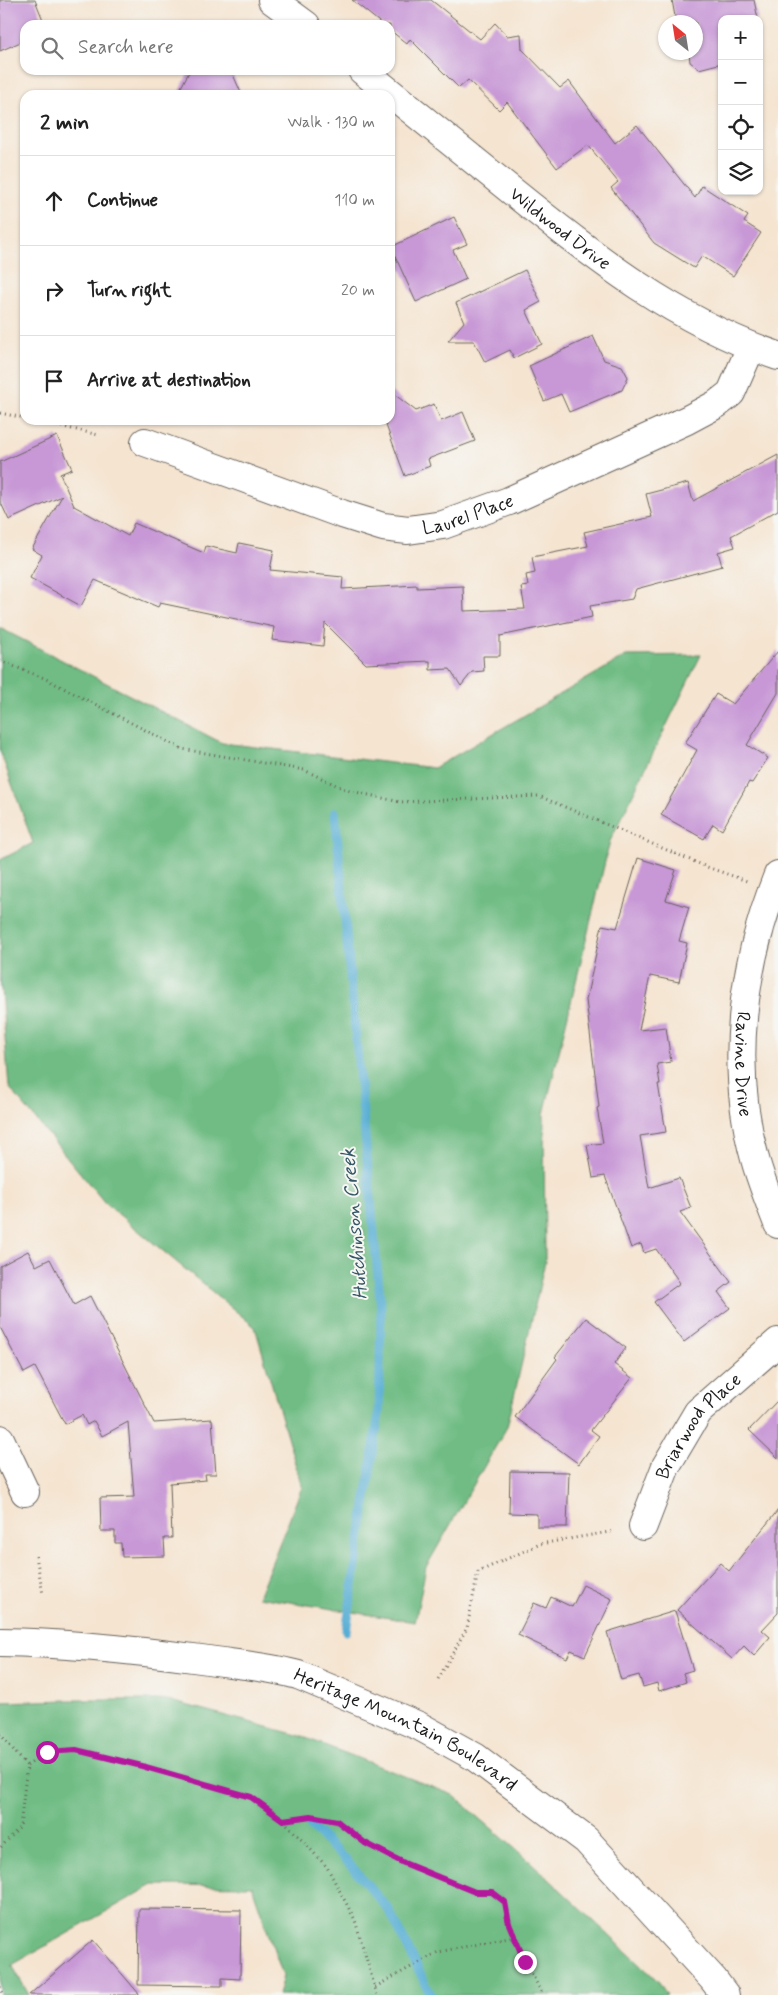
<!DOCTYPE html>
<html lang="en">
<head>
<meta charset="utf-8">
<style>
  body { margin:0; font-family:Mynerve,sans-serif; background:#f6f6f6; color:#222 }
  .controls { position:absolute; right:15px; top:15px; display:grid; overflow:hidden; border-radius:10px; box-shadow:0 1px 4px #0004 }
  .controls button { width:45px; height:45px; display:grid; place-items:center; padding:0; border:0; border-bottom:1px solid #e0e0e0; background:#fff; color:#222; font:25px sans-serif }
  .compass { position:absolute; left:658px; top:15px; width:45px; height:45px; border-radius:50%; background:#fff; box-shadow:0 1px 4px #0004; rotate:330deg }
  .stop { position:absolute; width:15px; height:15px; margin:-11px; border:4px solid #b5179e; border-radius:50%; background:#fff }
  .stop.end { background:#b5179e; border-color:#fff; box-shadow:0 1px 5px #0008 }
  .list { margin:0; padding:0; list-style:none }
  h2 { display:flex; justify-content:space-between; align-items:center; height:65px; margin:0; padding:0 20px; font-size:21px }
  h2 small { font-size:16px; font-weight:400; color:#767676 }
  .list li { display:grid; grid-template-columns:32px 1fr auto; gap:15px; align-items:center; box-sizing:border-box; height:90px; padding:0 20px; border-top:1px solid #e0e0e0 }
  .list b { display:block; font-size:19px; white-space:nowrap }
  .list em { font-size:16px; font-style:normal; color:#767676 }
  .icon { flex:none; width:28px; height:28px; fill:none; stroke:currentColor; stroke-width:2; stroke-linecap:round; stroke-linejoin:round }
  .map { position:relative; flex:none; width:778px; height:1995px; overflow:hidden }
  .search { position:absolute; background:#fff; box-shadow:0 1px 4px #0004; left:20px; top:20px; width:375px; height:55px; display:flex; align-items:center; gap:12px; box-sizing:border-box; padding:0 18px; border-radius:15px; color:#767676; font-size:19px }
  .panel { position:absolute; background:#fff; box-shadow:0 1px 4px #0004; left:20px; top:90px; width:375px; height:335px; border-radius:15px }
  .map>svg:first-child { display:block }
</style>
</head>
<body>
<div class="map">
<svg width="778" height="1995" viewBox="0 0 778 1995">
  <rect width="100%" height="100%" fill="#f6f6f2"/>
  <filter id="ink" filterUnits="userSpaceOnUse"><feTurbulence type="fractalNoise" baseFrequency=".02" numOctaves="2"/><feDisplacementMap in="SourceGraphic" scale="10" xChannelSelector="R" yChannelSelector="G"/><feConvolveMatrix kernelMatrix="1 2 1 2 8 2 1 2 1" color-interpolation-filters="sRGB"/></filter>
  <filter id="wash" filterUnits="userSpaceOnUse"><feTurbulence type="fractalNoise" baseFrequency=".0096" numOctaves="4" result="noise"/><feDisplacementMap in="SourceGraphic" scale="20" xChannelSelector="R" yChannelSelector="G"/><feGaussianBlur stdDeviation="1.12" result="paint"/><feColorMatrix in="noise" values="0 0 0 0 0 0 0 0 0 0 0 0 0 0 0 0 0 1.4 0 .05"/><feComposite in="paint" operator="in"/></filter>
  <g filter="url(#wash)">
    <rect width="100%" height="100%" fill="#f5e4d0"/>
    <g fill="#6fbc84" stroke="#466c50">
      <path d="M 0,628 L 222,743 L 434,768 L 626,656 L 701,655 L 610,841 L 544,1114 L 545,1262 L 507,1427 L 426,1567 L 415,1622 L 258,1597 L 302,1487 L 255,1327 L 105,1203 L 9,1087 L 0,975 L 0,860 L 33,843 L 0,751 Z"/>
      <path d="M 69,1700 L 167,1700 L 301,1736 L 453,1795 L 534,1865 L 659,1982 L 667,1995 L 278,1995 L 283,1976 L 252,1886 L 153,1885 L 12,1965 L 29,1995 L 0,1995 L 0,1702 Z"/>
    </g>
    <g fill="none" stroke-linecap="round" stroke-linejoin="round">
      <g stroke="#57aed4" stroke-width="9">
        <path d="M 335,812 L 381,1309 L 379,1413 L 346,1631"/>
        <path d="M 310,1826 L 347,1861 L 389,1910 L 431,1995"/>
      </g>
    </g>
    <g id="blocks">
      <g fill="#c797d6">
        <path d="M 0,0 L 35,0 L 45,25 L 25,25 L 25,40 L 0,51 Z"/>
        <path d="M 352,0 L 431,0 L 480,39 L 495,23 L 507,36 L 521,34 L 522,49 L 560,88 L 569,81 L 615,143 L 637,125 L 695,198 L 702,186 L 748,216 L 744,222 L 761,233 L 733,276 L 702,256 L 694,268 L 654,243 L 611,188 L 618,182 L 588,145 L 557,168 L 507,102 L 499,110 L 468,80 L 459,88 L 410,39 L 407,44 L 390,30 L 390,25 L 383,25 Z"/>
        <path d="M 672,0 L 754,0 L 758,19 L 722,19 L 722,63 L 699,69 L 690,62 L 689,52 L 696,52 L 696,22 L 676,22 Z"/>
        <path d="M 190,70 L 231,70 L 242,95 L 177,95 Z"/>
        <path d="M 454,217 L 467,244 L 453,250 L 466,279 L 416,302 L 391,247 Z"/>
        <path d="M 525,270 L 541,302 L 526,310 L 542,344 L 514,358 L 510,350 L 485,362 L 474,341 L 448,341 L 464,322 L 456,303 Z"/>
        <path d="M 593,336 L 604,360 L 622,366 L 628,377 L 622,390 L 569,412 L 561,394 L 544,401 L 529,366 Z"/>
        <path d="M 390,391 L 416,411 L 434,404 L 441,421 L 463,412 L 475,441 L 428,459 L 430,466 L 405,476 L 384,420 L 390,420 Z"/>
        <path d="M 57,436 L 72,469 L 60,474 L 74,506 L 128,536 L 134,523 L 204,553 L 206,546 L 237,553 L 239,543 L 274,550 L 270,570 L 343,577 L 342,589 L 417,585 L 417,588 L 463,586 L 464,611 L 525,609 L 521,587 L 528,586 L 526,575 L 535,573 L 532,557 L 588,546 L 584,532 L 652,517 L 646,494 L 688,483 L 693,501 L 778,455 L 778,510 L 731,536 L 735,547 L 718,552 L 722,566 L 636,589 L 632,599 L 590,606 L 592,617 L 500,636 L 500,656 L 483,656 L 484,671 L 472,672 L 461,686 L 450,669 L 430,670 L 430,661 L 366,664 L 325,623 L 323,646 L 272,640 L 274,627 L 160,603 L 158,607 L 95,580 L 81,606 L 30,578 L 42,555 L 32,549 L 62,496 L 9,520 L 0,501 L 0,462 Z"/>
        <path d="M 778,651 L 778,693 L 747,745 L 768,758 L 752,783 L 749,782 L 722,830 L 713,824 L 704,839 L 661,815 L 697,750 L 685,743 L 716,694 L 733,704 Z"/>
        <path d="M 638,858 L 676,870 L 666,900 L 689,907 L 679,941 L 687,943 L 679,982 L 650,976 L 639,1030 L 666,1027 L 671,1062 L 657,1064 L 660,1084 L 658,1084 L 666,1132 L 640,1136 L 649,1188 L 679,1178 L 691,1208 L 680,1212 L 731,1282 L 718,1292 L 730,1308 L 684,1342 L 654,1302 L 680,1283 L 656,1249 L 644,1253 L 641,1244 L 631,1248 L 605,1176 L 593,1178 L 587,1145 L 603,1143 L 597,1108 L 599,1107 L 586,1000 L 602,925 L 617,928 Z"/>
        <path d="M 28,1251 L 36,1266 L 50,1259 L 74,1305 L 90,1296 L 154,1423 L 212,1419 L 216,1474 L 205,1474 L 206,1480 L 170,1483 L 172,1538 L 164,1538 L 165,1556 L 122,1557 L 121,1543 L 115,1543 L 115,1531 L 101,1531 L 100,1498 L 134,1497 L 128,1422 L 102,1436 L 94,1421 L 87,1425 L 82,1415 L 65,1424 L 35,1367 L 24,1373 L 0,1327 L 0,1266 Z"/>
        <path d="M 586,1318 L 626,1348 L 614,1364 L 632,1378 L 591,1430 L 599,1436 L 579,1464 L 515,1417 L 557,1359 L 555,1357 Z"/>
        <path d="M 778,1400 L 778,1458 L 749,1430 Z"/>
        <path d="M 510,1471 L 569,1472 L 567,1527 L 537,1527 L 537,1514 L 509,1513 Z"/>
        <path d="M 778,1510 L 778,1613 L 762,1630 L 770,1637 L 754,1656 L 744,1646 L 732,1659 L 677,1610 L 720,1563 L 729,1571 Z"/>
        <path d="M 583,1585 L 612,1599 L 585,1656 L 571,1650 L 567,1658 L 518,1635 L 534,1603 L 546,1608 L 551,1597 L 572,1607 Z"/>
        <path d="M 675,1611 L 693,1670 L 683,1673 L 686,1682 L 659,1691 L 657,1683 L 643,1687 L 639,1675 L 621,1680 L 607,1632 Z"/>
        <path d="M 139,1909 L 241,1910 L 240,1979 L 222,1978 L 222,1986 L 138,1985 Z"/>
        <path d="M 93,1940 L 140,1995 L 29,1995 Z"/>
      </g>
    </g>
  </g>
  <g filter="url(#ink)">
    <use href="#blocks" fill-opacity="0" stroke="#68625b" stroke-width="1"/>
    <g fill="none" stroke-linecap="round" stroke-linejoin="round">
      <g stroke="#68625b" stroke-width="30">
        <g id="minor">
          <path d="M 272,0 L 306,25"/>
          <path id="s1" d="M 362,70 C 412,110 462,151 512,191 C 594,257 677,322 778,356"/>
          <path id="s2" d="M 145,442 L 342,514 L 383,527 L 408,530 L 443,525 L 509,501 L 687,420 L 717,404 L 731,393 L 751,347"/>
          <path id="s3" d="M 778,875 C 742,965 729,1065 755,1159 C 761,1181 770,1203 778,1224"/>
          <path d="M 0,1439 L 25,1492"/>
          <path id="s4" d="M 643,1526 L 666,1466 L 698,1412 L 778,1342"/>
        </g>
      </g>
      <g stroke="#68625b" stroke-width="30">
        <g id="major">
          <path id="s5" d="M 0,1642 C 67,1643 134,1650 201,1659 C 233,1664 267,1666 298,1675 L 419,1726 L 475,1757 L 586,1840 L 713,1979 L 725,1995"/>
        </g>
      </g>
      <g stroke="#68625b" stroke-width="3" stroke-dasharray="1 4" stroke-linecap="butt">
        <path d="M 0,413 L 25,418"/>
        <path d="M 32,420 L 99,435"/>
        <path d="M 0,661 L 44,678 L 182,749 L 304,770 L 347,790 L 400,802 L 539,796 L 707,867 L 747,881"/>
        <path d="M 36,1556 L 43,1594"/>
        <path d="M 438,1679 L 467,1628 L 478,1572 L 540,1544 L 615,1531"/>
        <path d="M 0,1734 L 27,1766 L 20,1827 L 0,1848"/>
        <path d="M 27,1766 L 47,1752 L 75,1750 L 142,1766 L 251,1797 L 283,1820 L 327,1867 L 355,1920 L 377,1995"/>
        <path d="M 284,1820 L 311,1816 L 337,1821 L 365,1843 L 404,1863 L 475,1892 L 492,1892 L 505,1902 C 511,1936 527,1965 543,1995"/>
        <path d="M 0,1987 L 4,1995"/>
        <path d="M 375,1987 L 438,1952 L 514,1937"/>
      </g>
      <use href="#minor" stroke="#fff" stroke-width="28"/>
      <use href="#major" stroke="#fff" stroke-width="28"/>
    </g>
  </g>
  <g fill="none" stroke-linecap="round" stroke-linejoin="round" filter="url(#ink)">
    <path stroke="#b5179e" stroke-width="6" d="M 47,1752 L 76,1750 L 142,1766 L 251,1797 L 283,1820 L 311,1816 L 337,1821 L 365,1843 L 404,1863 L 475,1892 L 492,1892 L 505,1902 L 509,1924 L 525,1962"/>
  </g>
  <g text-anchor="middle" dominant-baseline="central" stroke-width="4" stroke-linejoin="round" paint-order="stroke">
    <g font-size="19" fill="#1c1c1c" stroke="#f6f6f2">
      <text stroke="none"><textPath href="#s1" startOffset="254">Wildwood Drive</textPath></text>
      <text stroke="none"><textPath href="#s2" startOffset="340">Laurel Place</textPath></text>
      <text stroke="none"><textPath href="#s3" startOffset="194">Ravine Drive</textPath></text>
      <text stroke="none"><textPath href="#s4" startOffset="116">Briarwood Place</textPath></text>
      <text stroke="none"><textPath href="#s5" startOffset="421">Heritage Mountain Boulevard</textPath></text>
    </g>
    <g font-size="20" font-style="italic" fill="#345666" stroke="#f6f6f2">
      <text transform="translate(355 1224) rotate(-95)">Hutchinson Creek</text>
    </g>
  </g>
</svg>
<div class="controls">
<button>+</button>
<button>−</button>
<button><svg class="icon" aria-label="locate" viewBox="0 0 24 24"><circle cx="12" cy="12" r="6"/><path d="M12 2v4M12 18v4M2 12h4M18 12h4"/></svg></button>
<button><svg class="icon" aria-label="layers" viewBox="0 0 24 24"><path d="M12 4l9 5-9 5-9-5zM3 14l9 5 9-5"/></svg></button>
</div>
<svg class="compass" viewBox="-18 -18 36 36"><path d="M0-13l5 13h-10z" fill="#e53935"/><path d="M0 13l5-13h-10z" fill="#767676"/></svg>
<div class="stop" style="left:47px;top:1752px"></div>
<div class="stop end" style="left:525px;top:1962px"></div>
<div class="search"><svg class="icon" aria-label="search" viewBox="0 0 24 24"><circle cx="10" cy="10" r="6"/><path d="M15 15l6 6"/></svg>Search here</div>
<section class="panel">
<h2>2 min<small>Walk · 130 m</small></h2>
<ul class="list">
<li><svg class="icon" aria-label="ahead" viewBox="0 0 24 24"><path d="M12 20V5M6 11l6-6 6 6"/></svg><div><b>Continue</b></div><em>110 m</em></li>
<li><svg class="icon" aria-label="right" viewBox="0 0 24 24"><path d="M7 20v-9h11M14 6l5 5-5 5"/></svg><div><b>Turn right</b></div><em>20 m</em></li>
<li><svg class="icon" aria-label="arrive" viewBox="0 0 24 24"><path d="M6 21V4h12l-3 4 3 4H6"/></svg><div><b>Arrive at destination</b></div></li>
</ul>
</section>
</div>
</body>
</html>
